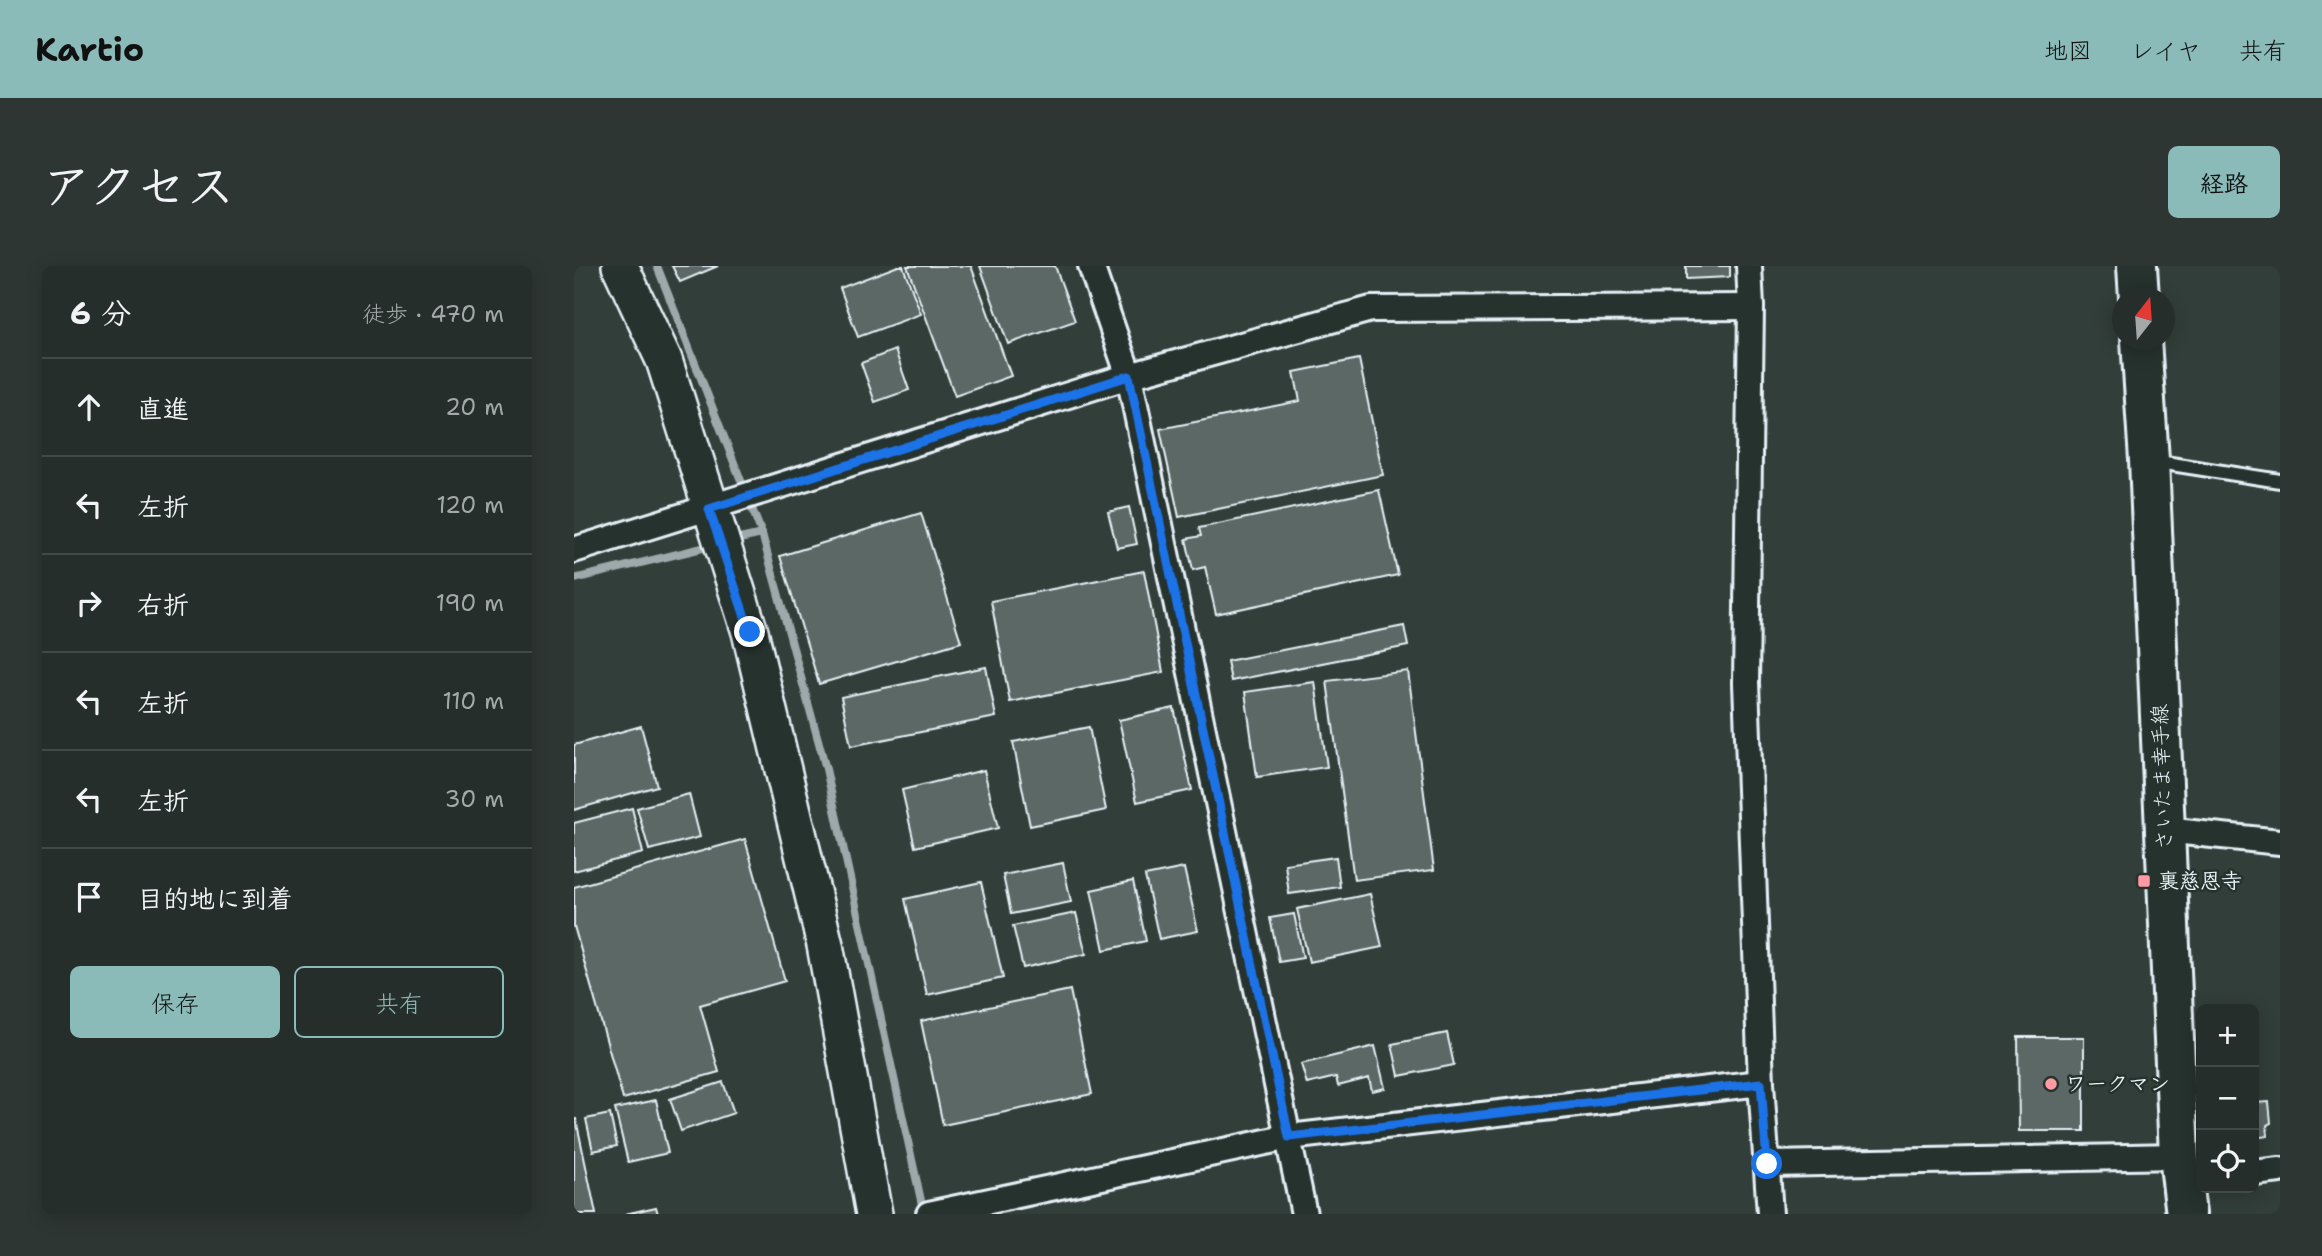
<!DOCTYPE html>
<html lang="ja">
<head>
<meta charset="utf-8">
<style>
  body { margin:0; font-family:"Shantell Sans","Klee One",sans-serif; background:#2e3633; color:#f1f3f6 }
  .controls { position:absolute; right:21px; bottom:21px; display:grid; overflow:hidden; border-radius:10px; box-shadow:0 4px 18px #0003 }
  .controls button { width:63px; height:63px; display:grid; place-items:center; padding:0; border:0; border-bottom:2px solid #424a47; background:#262e2b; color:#f1f3f6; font:35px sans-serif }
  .compass { position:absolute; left:1538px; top:21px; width:63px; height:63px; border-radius:50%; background:#262e2b; box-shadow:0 4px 18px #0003; rotate:17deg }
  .stop { position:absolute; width:21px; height:21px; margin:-16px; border:5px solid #1a73e8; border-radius:50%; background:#fff }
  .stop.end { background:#1a73e8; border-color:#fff; box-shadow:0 2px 7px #0008 }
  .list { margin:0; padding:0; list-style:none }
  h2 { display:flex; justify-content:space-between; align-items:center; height:91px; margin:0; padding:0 28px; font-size:30px }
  h2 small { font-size:23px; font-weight:400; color:#a4a8a9 }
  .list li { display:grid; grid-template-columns:46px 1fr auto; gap:21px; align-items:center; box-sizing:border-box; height:98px; padding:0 28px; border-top:2px solid #424a47 }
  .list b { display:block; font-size:26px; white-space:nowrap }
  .list em { font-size:23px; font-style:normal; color:#a4a8a9 }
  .actions { display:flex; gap:14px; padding:21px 28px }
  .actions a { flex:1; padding:16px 0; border:2px solid #8bbbb9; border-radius:10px; text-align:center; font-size:24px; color:#8bbbb9 }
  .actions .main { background:#8bbbb9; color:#111 }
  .icon { flex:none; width:38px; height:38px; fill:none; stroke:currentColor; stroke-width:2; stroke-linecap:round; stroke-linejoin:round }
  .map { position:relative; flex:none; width:1706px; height:948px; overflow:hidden; border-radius:10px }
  header { display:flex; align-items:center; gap:42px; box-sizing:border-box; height:98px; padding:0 35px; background:#8bbbb9; color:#111 }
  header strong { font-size:33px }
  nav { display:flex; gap:38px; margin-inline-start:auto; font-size:24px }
  .intro { display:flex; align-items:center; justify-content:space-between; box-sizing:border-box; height:168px; padding:0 42px }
  h1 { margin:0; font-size:49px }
  .button { padding:18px 32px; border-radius:10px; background:#8bbbb9; color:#111; font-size:24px; font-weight:700 }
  main { display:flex; gap:42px; padding:0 42px }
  aside { flex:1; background:#262e2b; border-radius:10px; box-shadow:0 4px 18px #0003 }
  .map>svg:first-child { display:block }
</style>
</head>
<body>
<header>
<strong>Kartio</strong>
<nav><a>地図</a><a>レイヤ</a><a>共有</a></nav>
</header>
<div class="intro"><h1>アクセス</h1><a class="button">経路</a></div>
<main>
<aside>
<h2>6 分<small>徒歩 · 470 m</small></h2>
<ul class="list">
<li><svg class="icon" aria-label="ahead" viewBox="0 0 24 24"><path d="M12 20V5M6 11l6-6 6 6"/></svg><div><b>直進</b></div><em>20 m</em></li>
<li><svg class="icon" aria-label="left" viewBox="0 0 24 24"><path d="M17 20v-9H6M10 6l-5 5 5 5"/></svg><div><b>左折</b></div><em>120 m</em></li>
<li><svg class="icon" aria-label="right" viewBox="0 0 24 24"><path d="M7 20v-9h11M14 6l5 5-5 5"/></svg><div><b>右折</b></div><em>190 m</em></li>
<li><svg class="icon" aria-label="left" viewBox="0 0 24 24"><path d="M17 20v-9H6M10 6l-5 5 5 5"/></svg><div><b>左折</b></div><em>110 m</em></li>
<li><svg class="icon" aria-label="left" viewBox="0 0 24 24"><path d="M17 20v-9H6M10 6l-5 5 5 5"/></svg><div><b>左折</b></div><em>30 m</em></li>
<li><svg class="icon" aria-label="arrive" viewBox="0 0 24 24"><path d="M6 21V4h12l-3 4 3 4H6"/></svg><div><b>目的地に到着</b></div></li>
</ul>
<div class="actions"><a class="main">保存</a><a>共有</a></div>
</aside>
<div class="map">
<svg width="1706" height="948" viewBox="0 0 1706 948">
  <rect width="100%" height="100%" fill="#323e39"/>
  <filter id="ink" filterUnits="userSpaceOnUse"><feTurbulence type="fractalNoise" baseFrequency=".0143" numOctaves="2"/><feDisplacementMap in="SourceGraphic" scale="14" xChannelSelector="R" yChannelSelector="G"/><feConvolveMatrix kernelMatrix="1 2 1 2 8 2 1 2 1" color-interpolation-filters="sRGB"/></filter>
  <g filter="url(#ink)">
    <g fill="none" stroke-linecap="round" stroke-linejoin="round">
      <g stroke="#9ea9ab" stroke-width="8">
        <path d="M 83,0 L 188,268 L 252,503 L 350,948"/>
        <path d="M 157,275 L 188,268"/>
        <path d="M 0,313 L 141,279"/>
      </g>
    </g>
    <g fill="#5c6865" stroke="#e8f1f8" stroke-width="2">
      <path d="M 98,0 L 144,0 L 106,16 Z"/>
      <path d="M 324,0 L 329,0 L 347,48 L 284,71 L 266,22 Z"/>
      <path d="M 333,0 L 397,0 L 437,110 L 381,130 Z"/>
      <path d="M 406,0 L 481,0 L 501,55 L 434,78 Z"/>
      <path d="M 1112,0 L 1156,0 L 1156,11 L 1112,13 Z"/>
      <path d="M 321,84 L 335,124 L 301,136 L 287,97 Z"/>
      <path d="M 785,93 L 809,209 L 605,251 L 586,163 L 726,135 L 720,106 Z"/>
      <path d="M 805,224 L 824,309 L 642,348 L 631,301 L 619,304 L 612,273 L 627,270 L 625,262 Z"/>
      <path d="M 555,241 L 563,278 L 543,282 L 534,246 Z"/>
      <path d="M 347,247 L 387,376 L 245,418 L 206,290 Z"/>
      <path d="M 570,305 L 589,406 L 436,436 L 417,335 Z"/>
      <path d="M 830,360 L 834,380 L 657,415 L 653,395 Z"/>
      <path d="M 412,401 L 422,451 L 277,480 L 267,431 Z"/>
      <path d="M 834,405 L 860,604 L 780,614 L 753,415 Z"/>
      <path d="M 741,416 L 753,501 L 683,511 L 671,426 Z"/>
      <path d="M 600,442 L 618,524 L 563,536 L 545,454 Z"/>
      <path d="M 67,460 L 83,520 L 0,544 L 0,479 Z"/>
      <path d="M 515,461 L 532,544 L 456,560 L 439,476 Z"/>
      <path d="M 410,504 L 424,562 L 341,581 L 328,524 Z"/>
      <path d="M 115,528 L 126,571 L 75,584 L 63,542 Z"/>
      <path d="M 58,542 L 69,587 L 0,605 L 0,557 Z"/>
      <path d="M 171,573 L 211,715 L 126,739 L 145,806 L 49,833 L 0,660 L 0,621 Z"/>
      <path d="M 762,591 L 766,621 L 715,628 L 711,598 Z"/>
      <path d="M 489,597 L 497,636 L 437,648 L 429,609 Z"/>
      <path d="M 610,602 L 624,665 L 585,673 L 571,610 Z"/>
      <path d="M 559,615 L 572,675 L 530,684 L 517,624 Z"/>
      <path d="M 407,616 L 429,712 L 353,729 L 331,633 Z"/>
      <path d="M 796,628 L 808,681 L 735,696 L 723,643 Z"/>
      <path d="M 502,647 L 512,688 L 449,702 L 439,660 Z"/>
      <path d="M 720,648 L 729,692 L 705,696 L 696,652 Z"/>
      <path d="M 496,724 L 518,828 L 369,859 L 347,755 Z"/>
      <path d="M 873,767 L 880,799 L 825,810 L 818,778 Z"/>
      <path d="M 1444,771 L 1510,771 L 1510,865 L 1445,865 Z"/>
      <path d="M 801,780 L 811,822 L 798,825 L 795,812 L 764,820 L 762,811 L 733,818 L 727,798 Z"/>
      <path d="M 149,816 L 160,847 L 107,865 L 96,833 Z"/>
      <path d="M 82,834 L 94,887 L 54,896 L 41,843 Z"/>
      <path d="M 1695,836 L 1697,857 L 1693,859 L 1694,870 L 1680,872 L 1680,837 Z"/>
      <path d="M 36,848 L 43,880 L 19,885 L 12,853 Z"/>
      <path d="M 0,853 L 2,853 L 22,948 L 0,948 Z"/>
      <path d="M 82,941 L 84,948 L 51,948 Z"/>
    </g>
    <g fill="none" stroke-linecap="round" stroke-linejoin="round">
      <g stroke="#e8f1f8" stroke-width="18">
        <path id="lane" d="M 1578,195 L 1706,215"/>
      </g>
      <g stroke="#e8f1f8" stroke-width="30">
        <g id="street">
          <path d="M 517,0 L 555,110 L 730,948"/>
          <path d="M 1175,0 L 1177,41 L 1172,417 L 1187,817 L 1196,948"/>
          <path d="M 0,284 L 555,110 L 797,43 L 1177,41"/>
          <path d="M 1590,564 L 1706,576"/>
          <path d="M 1193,898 L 1605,890"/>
          <path d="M 1680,907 L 1706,904"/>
          <path d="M 355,948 L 715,871 L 1187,817"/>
        </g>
      </g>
      <g stroke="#e8f1f8" stroke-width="40">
        <path id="secondary" d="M 46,0 L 90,94 L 176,366 L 251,679 L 300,948"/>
      </g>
      <g stroke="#e8f1f8" stroke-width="44">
        <g id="primary">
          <path d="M 1563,0 L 1565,32"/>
          <path d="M 1567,74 L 1575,194 L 1605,890 L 1612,948"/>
        </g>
      </g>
      <use href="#lane" stroke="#26332d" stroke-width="12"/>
      <use href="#street" stroke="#26332d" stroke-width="24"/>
      <use href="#secondary" stroke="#26332d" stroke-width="35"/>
      <use href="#primary" stroke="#26332d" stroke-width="38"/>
    </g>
  </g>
  <g fill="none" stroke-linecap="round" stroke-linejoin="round" filter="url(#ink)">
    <path stroke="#1a73e8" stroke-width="9" d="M 176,366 L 135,243 L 555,110 L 715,871 L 1187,817 L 1193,898"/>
  </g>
  <g fill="#ff9aa2" stroke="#26332d" stroke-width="2.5">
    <rect x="1563" y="608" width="14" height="14" rx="3.5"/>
    <circle cx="1477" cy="818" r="7"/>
  </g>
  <g text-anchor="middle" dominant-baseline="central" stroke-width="5" stroke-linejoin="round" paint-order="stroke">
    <g font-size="21" fill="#e8f1f8" stroke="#26332d">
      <text transform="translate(1588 511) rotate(-92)">さいたま幸手線</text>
    </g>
    <g font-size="21" font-weight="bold" fill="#e8f1f8" stroke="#26332d" text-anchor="start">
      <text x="1584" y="615">裏慈恩寺</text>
      <text x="1491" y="818">ワークマン</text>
    </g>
  </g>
</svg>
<div class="controls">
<button>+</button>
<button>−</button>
<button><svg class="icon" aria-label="locate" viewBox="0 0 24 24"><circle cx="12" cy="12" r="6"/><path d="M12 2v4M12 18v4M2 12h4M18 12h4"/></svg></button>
</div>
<svg class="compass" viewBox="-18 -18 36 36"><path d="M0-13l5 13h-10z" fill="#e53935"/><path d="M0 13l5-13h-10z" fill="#a4a8a9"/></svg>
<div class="stop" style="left:1193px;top:898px"></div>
<div class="stop end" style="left:176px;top:366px"></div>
</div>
</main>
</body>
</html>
